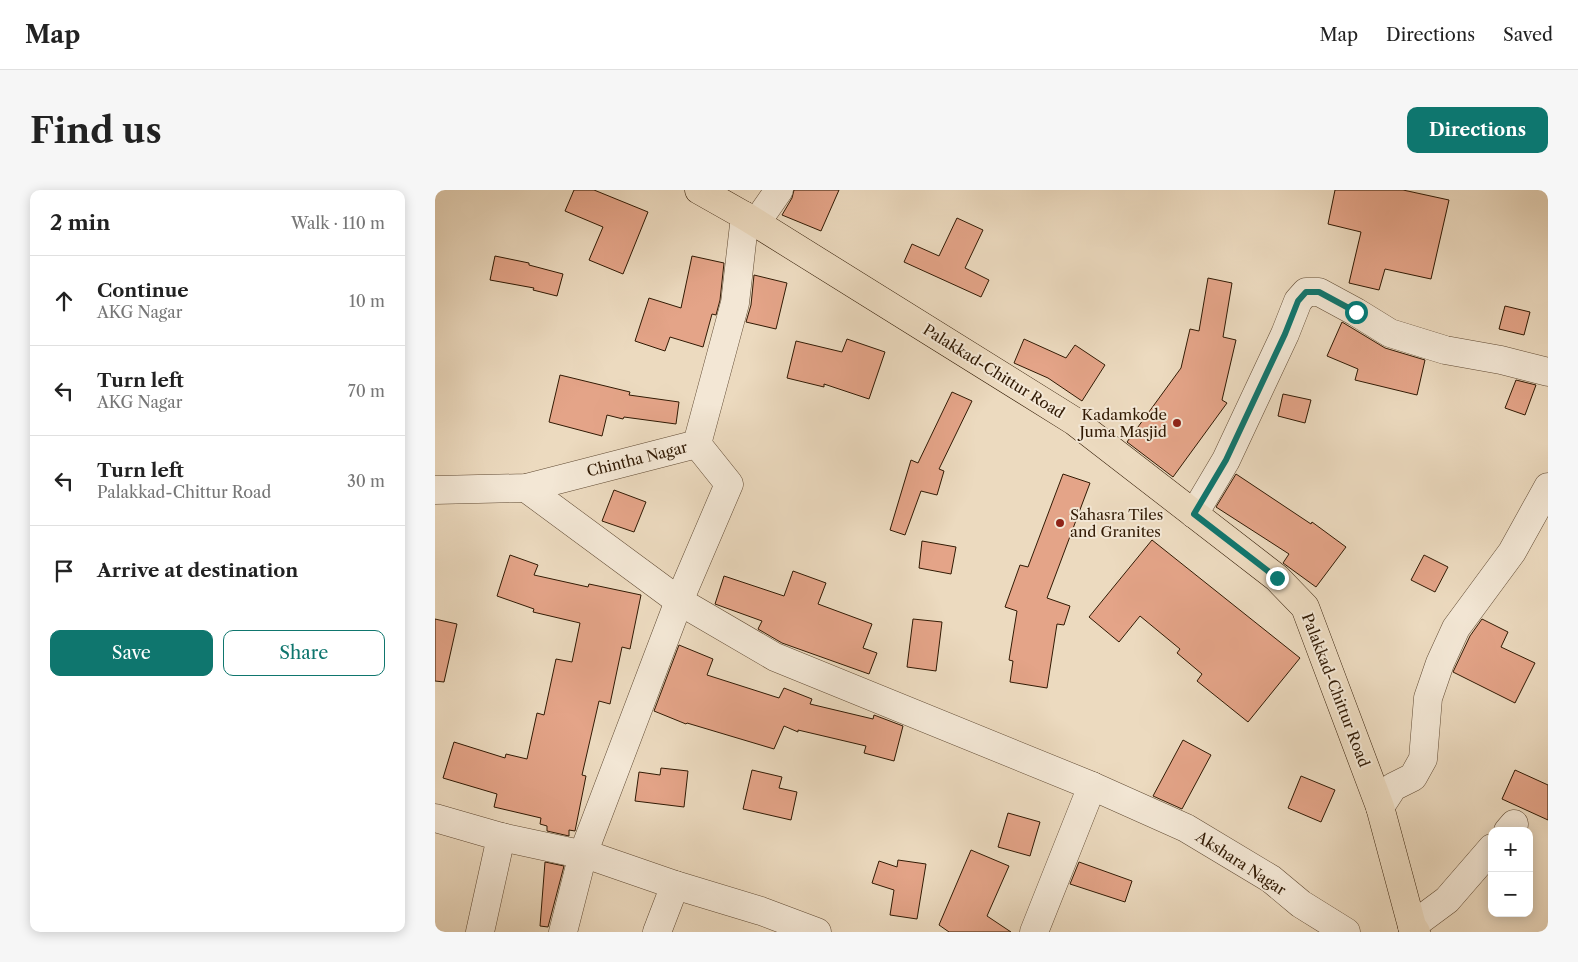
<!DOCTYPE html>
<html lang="en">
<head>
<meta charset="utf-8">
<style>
  body { margin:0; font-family:"Libre Caslon Text",serif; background:#f6f6f6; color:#222 }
  .controls { position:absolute; right:15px; bottom:15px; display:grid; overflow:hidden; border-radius:10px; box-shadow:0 2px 12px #0003 }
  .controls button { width:45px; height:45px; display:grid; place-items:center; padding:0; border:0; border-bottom:1px solid #e0e0e0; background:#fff; color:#222; font:25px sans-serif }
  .stop { position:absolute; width:15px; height:15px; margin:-11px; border:4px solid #0f766e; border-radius:50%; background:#fff }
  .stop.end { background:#0f766e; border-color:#fff; box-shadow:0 1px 5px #0008 }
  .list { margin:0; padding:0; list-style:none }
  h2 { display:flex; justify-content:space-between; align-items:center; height:65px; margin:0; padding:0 20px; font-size:21px }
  h2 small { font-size:16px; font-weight:400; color:#767676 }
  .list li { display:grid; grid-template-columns:32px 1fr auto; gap:15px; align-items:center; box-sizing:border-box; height:90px; padding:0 20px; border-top:1px solid #e0e0e0 }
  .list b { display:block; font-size:19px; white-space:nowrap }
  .list p { margin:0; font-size:16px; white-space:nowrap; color:#767676 }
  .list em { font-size:16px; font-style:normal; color:#767676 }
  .actions { display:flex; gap:10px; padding:15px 20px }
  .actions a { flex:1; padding:11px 0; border:1px solid #0f766e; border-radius:10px; text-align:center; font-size:18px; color:#0f766e }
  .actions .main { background:#0f766e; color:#fff }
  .icon { flex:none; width:28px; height:28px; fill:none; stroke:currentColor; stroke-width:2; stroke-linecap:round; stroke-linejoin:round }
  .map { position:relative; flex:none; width:1113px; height:742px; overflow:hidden; border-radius:10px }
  header { display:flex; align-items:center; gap:30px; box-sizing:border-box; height:70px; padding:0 25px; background:#fff; border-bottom:1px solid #e0e0e0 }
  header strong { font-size:24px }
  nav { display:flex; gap:28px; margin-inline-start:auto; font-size:18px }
  .intro { display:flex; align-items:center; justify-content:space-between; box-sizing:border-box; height:120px; padding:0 30px }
  h1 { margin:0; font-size:35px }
  .button { padding:12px 22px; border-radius:10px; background:#0f766e; color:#fff; font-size:18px; font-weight:700 }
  main { display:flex; gap:30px; padding:0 30px }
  aside { flex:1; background:#fff; border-radius:10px; box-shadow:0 2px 12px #0003 }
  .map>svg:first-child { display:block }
</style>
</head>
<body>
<header>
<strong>Map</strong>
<nav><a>Map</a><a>Directions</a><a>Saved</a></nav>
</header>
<div class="intro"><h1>Find us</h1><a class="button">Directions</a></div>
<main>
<aside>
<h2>2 min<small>Walk · 110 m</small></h2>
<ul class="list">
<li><svg class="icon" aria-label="ahead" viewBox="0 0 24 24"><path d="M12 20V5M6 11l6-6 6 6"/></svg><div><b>Continue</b><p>AKG Nagar</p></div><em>10 m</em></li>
<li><svg class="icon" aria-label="left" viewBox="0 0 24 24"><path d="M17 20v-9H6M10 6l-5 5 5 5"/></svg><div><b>Turn left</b><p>AKG Nagar</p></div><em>70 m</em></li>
<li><svg class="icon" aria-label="left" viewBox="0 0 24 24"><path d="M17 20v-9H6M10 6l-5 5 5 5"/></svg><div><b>Turn left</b><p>Palakkad-Chittur Road</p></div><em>30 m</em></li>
<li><svg class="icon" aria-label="arrive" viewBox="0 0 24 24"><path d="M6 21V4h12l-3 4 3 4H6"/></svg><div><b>Arrive at destination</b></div></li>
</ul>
<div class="actions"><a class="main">Save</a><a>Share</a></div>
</aside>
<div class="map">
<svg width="1113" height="742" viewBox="0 0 1113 742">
  <rect width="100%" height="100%" fill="#ecdabf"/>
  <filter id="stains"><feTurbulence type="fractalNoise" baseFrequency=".004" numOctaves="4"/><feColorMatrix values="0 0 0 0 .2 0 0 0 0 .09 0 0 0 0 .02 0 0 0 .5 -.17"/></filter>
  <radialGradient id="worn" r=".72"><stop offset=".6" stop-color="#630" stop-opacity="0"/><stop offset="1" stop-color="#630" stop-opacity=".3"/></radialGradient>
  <g fill="#e4a488" stroke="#311a04">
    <path d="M 139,0 L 159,0 L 213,22 L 188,84 L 154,70 L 168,37 L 130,21 Z"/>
    <path d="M 359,0 L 404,0 L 386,41 L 347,25 L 357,8 Z"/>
    <path d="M 900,0 L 968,0 L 1014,10 L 996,89 L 950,79 L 944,100 L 914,93 L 926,42 L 893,34 Z"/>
    <path d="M 522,28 L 548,40 L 530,78 L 554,90 L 546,107 L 469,72 L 477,54 L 504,66 Z"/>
    <path d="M 60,66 L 94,73 L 94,75 L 128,84 L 122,106 L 98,100 L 99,98 L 55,90 Z"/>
    <path d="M 257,66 L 289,73 L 285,110 L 281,125 L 277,124 L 268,157 L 235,147 L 230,161 L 200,151 L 214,108 L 246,118 Z"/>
    <path d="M 319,85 L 352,93 L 341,139 L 311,132 L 316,115 Z"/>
    <path d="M 773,88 L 797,93 L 788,147 L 801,150 L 787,210 L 792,213 L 738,287 L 692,252 L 746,178 L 755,139 L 764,141 Z"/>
    <path d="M 1070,116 L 1095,122 L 1089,145 L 1064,139 Z"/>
    <path d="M 907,132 L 950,158 L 990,170 L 982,205 L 920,190 L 923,179 L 892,166 Z"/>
    <path d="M 412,149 L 450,162 L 434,209 L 389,194 L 389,197 L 352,188 L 361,151 L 407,162 Z"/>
    <path d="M 589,149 L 631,168 L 640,155 L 670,175 L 647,211 L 613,188 L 579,173 Z"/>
    <path d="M 125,185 L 195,202 L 194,205 L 244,212 L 241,234 L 189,227 L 188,229 L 172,225 L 167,246 L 114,232 Z"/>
    <path d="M 1081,190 L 1101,195 L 1090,225 L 1070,218 Z"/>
    <path d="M 517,202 L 537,211 L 504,279 L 509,281 L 502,305 L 486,301 L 470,345 L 455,340 L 476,270 L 483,273 Z"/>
    <path d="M 848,204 L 876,210 L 870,233 L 843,226 Z"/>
    <path d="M 628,284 L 655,293 L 612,408 L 635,416 L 629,435 L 622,434 L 612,498 L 575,492 L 578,471 L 574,470 L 582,421 L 570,417 L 585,375 L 593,377 Z"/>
    <path d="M 801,284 L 876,334 L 877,332 L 911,357 L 881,397 L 848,373 L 854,364 L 781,317 Z"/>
    <path d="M 179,300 L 211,312 L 199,342 L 167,331 Z"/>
    <path d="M 717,350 L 865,468 L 813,532 L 762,491 L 767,484 L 742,463 L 745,459 L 705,426 L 684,452 L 654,427 Z"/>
    <path d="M 487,351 L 521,357 L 516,384 L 484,378 Z"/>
    <path d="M 75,365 L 103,375 L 99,385 L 153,397 L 154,394 L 206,405 L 195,459 L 187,457 L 175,514 L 164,511 L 147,585 L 151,586 L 140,641 L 134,640 L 134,646 L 112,641 L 112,636 L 105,634 L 106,628 L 59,617 L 62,604 L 8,588 L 19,552 L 70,568 L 71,564 L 92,569 L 102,523 L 109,525 L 121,469 L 137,472 L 145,433 L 98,422 L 99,419 L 62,406 Z"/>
    <path d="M 989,365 L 1013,377 L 1000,402 L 976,390 Z"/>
    <path d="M 358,381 L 391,393 L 383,414 L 437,434 L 428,458 L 442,463 L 434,484 L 347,453 L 323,439 L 327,431 L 280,414 L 289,386 L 349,406 Z"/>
    <path d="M 0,429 L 22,434 L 9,492 L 0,491 Z"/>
    <path d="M 478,429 L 507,432 L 501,481 L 472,477 Z"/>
    <path d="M 1047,429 L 1073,442 L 1066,457 L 1100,473 L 1080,513 L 1018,482 L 1035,446 Z"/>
    <path d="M 244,455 L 278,469 L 272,485 L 344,508 L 349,498 L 377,509 L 375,514 L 438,529 L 439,525 L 468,536 L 459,571 L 429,563 L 431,556 L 363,540 L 363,542 L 349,536 L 339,559 L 252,533 L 251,534 L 219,521 Z"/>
    <path d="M 748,550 L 776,565 L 747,619 L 718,606 Z"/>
    <path d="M 226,578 L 253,581 L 249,617 L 200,611 L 204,582 L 225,585 Z"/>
    <path d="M 317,580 L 347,587 L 344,598 L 362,602 L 356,630 L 308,619 Z"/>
    <path d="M 1080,580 L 1113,595 L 1113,630 L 1067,609 Z"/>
    <path d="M 866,586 L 900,600 L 886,632 L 853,618 Z"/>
    <path d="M 573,623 L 605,632 L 595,666 L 563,657 Z"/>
    <path d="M 536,660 L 574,676 L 552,726 L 576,742 L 514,742 L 504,735 Z"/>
    <path d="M 463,670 L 491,674 L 482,729 L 455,725 L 459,700 L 437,693 L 444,671 L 462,677 Z"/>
    <path d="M 110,672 L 129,676 L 113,737 L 105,736 Z"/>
    <path d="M 644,672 L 697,691 L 690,712 L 635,694 Z"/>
  </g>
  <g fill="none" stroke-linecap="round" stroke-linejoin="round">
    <g stroke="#604a33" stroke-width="29">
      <g id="minor">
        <path d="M 321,33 L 344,0"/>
        <path d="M 91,298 L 244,411 L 340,467 L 657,596 L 751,638 L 836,689 L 866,714 L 911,742"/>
        <path d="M 0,300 L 91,298 L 262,254 L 300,113 L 310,26"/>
        <path d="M 759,324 L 791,270 L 850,144 L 863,111 L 871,102 L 884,102 L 921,122 L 955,143 L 1010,160 L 1066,170 L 1113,182"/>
        <path d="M 945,617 L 958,597 L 978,587 L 988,569 L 993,508 L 1005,473 L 1021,438 L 1077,362 L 1113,297"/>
        <path d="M 0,628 L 66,647 L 45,742"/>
        <path d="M 1073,641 L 1079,634"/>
        <path d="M 66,647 L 159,667 L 240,695 L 326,721 L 382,742"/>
        <path d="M 977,736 L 1012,710 L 1057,658"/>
        <path d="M 128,742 L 148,664 L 244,411 L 294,294 L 262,254"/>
        <path d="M 222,742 L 240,695"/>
        <path d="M 599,742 L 657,596"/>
      </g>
    </g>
    <g stroke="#311a04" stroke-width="29">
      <path id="major" d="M 264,0 L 310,26 L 639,231 L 842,388 L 870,417 L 945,617 L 977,736 L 981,742"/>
    </g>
    <use href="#minor" stroke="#f3e7d5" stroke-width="28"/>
    <use href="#major" stroke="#ecdabf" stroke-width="28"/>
  </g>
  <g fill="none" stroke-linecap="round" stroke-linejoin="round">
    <path stroke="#0f766e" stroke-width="6" d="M 842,388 L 759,324 L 791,270 L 850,144 L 863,111 L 871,102 L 884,102 L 921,122"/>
  </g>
  <g fill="#8f2418" stroke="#f3e7d5" stroke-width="2">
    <circle cx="742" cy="233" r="5"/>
    <circle cx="625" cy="333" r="5"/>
  </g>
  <g text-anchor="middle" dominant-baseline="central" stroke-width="4" stroke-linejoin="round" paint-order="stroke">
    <g font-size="15" fill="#311a04" stroke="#f3e7d5">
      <text transform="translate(559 181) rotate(32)">Palakkad-Chittur Road</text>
      <text transform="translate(202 269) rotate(-14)">Chintha Nagar</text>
      <text transform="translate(901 500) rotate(69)">Palakkad-Chittur Road</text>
      <text transform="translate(806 673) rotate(33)">Akshara Nagar</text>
    </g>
    <g font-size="15" fill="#311a04" stroke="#f3e7d5" text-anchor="end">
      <text x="732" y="224">Kadamkode<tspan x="732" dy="17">Juma Masjid</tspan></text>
      <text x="635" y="324" text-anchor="start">Sahasra Tiles<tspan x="635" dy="17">and Granites</tspan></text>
    </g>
  </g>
  <rect width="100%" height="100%" filter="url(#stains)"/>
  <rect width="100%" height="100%" fill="url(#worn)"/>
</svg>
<div class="controls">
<button>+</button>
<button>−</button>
</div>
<div class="stop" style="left:921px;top:122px"></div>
<div class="stop end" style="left:842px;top:388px"></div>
</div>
</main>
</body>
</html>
